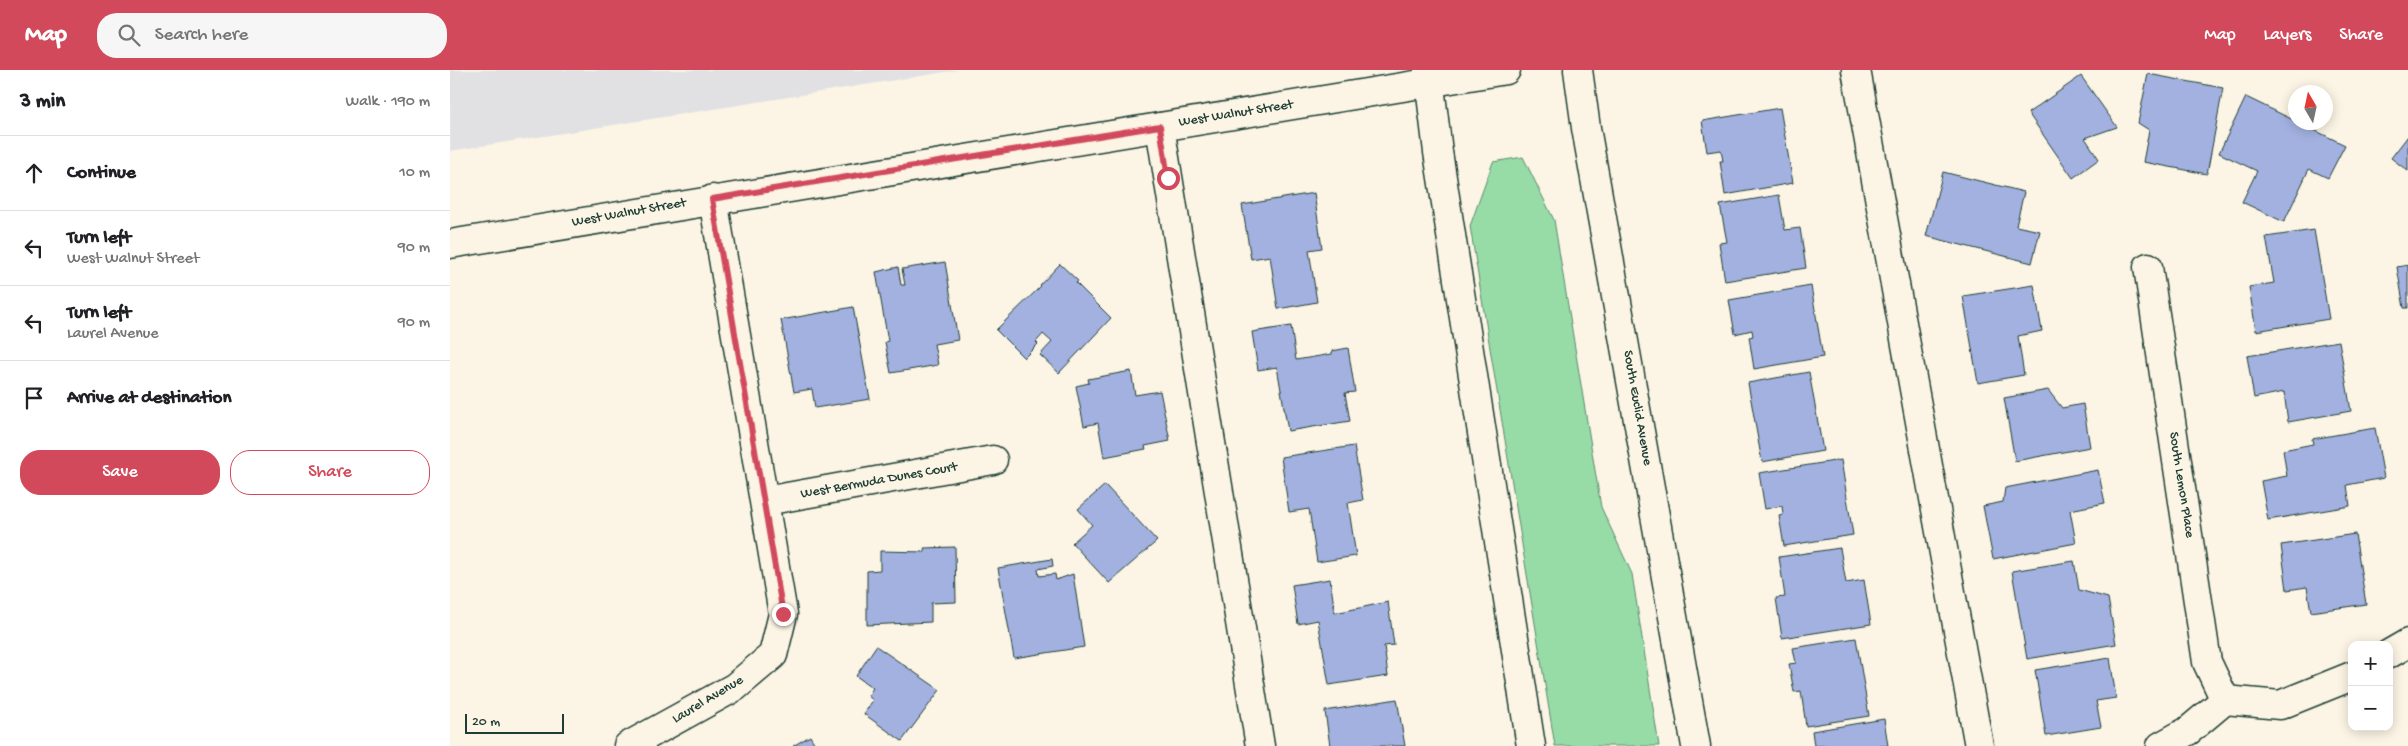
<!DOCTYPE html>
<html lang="en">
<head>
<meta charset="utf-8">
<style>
  body { margin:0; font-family:"Gochi Hand",sans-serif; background:#f6f6f6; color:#202124 }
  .controls { position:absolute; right:15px; bottom:15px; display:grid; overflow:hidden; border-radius:10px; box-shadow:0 2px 12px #0003 }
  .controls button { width:45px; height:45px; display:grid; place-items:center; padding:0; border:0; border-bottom:1px solid #e0e0e0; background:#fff; color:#202124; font:25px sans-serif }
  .compass { position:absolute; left:1838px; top:15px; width:45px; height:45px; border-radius:50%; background:#fff; box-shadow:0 2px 12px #0003; rotate:351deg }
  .scale { position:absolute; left:15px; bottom:12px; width:99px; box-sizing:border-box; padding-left:5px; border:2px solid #1f3d34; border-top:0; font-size:14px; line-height:18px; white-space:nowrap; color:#1f3d34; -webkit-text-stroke:4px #fcf5e5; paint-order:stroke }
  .stop { position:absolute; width:15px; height:15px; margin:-11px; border:4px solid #d1495b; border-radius:50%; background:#fff }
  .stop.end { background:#d1495b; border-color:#fff; box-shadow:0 1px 5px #0008 }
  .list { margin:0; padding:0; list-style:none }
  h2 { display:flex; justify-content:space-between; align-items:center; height:65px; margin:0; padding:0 20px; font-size:21px }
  h2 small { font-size:16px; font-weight:400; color:#757577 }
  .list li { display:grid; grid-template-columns:32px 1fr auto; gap:15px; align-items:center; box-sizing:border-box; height:75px; padding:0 20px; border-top:1px solid #e0e0e0 }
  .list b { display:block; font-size:19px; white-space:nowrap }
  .list p { margin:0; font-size:16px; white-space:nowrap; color:#757577 }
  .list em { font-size:16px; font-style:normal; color:#757577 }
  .actions { display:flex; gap:10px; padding:15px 20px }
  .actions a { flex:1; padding:11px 0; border:1px solid #d1495b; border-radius:20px; text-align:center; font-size:18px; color:#d1495b }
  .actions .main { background:#d1495b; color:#fff }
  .icon { flex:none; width:28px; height:28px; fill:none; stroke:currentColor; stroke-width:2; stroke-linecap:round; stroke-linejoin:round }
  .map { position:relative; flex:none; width:1958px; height:676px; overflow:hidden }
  header { display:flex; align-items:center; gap:30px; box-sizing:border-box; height:70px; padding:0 25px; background:#d1495b; color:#fff }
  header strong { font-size:24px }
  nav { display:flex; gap:28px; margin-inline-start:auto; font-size:18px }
  .search { width:350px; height:45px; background:#f6f6f6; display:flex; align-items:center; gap:12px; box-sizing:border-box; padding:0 18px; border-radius:20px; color:#757577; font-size:19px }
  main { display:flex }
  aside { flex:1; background:#fff }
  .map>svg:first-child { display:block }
</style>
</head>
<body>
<header>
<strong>Map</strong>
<div class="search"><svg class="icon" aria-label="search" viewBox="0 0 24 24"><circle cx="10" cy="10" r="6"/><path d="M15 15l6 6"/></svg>Search here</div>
<nav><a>Map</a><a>Layers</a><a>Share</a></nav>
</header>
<main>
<aside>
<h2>3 min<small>Walk · 190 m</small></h2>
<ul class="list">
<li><svg class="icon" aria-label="ahead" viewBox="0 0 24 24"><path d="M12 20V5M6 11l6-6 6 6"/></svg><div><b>Continue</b></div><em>10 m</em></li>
<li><svg class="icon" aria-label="left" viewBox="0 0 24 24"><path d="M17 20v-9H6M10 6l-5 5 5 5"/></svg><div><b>Turn left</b><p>West Walnut Street</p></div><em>90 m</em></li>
<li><svg class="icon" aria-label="left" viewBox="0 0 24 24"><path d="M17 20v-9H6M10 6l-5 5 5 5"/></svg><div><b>Turn left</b><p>Laurel Avenue</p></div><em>90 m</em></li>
<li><svg class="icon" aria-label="arrive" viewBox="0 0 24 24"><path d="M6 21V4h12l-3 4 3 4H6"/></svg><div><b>Arrive at destination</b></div></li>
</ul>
<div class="actions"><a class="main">Save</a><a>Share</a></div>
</aside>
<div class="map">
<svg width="1958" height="676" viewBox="0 0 1958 676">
  <rect width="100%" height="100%" fill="#fcf5e5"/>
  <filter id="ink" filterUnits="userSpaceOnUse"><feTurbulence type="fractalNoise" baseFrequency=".02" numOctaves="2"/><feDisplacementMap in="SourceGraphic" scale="10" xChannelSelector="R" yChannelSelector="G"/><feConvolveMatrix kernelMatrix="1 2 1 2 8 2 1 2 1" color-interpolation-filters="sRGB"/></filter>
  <g filter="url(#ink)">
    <path fill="#e1e1e4" d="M 0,0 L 508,0 L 0,81 Z"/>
    <path fill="#97dba7" stroke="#5b8c6e" d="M 1073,87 L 1104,150 L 1151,437 L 1182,504 L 1209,676 L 1105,676 L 1020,156 L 1043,92 Z"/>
    <g fill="#a3b1e1" stroke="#1f3d34">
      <path d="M 1698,4 L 1773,18 L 1757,104 L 1693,92 L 1699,60 L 1688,53 Z"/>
      <path d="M 1631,6 L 1667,57 L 1635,68 L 1649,89 L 1623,108 L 1578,43 Z"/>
      <path d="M 1796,27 L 1895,75 L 1878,108 L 1859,99 L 1834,152 L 1792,132 L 1807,101 L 1769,83 Z"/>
      <path d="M 1330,38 L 1343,113 L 1275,125 L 1270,91 L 1273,91 L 1271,80 L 1257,82 L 1252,51 Z"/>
      <path d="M 1958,66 L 1958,101 L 1941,88 Z"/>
      <path d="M 1493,102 L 1574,122 L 1566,156 L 1590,161 L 1582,193 L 1476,166 Z"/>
      <path d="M 864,123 L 872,178 L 859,180 L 867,232 L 828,239 L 820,186 L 801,189 L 792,135 Z"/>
      <path d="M 1329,125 L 1335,160 L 1350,158 L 1356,198 L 1275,211 L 1269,173 L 1277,172 L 1270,135 Z"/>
      <path d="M 1864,160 L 1879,249 L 1806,261 L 1799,217 L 1824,213 L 1816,167 Z"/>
      <path d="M 495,192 L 508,270 L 484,274 L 488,295 L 441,303 L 435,272 L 438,271 L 426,202 L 448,197 L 451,215 L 455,215 L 452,199 Z"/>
      <path d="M 610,194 L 628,211 L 626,213 L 661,248 L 609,303 L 590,285 L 602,272 L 593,264 L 586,272 L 588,274 L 574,288 L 546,260 L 591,216 L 590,215 Z"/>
      <path d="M 1958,195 L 1958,238 L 1954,238 L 1947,197 Z"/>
      <path d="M 1584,215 L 1592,261 L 1568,266 L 1574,305 L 1528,313 L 1513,226 Z"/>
      <path d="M 1361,216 L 1373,287 L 1304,299 L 1299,267 L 1303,266 L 1302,260 L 1285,264 L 1279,230 Z"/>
      <path d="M 403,237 L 420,329 L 365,338 L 362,319 L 344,322 L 331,250 Z"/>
      <path d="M 841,256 L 846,290 L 882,284 L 882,281 L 898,278 L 905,322 L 895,323 L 900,351 L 838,361 L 827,297 L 808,300 L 802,262 Z"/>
      <path d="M 1889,271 L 1901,341 L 1838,352 L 1834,322 L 1804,328 L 1797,286 Z"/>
      <path d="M 681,301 L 685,325 L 710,321 L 720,371 L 695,376 L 696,379 L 654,387 L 648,353 L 634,356 L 626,316 L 639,313 L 638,309 Z"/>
      <path d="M 1359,302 L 1373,381 L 1312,392 L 1298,313 Z"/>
      <path d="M 1598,320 L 1612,338 L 1633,334 L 1640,377 L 1565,391 L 1554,328 Z"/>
      <path d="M 1925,358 L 1934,408 L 1897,415 L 1900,436 L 1818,450 L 1811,411 L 1837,406 L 1833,380 L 1863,374 L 1862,369 Z"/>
      <path d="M 904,376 L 913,430 L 898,433 L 906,486 L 867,492 L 859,439 L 839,442 L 831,387 Z"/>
      <path d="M 1391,390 L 1403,465 L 1334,476 L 1329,446 L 1333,445 L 1332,436 L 1315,439 L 1309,403 Z"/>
      <path d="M 1648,400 L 1655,433 L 1620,440 L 1626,473 L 1543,489 L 1533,436 L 1553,432 L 1555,418 Z"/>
      <path d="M 655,415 L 707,471 L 659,513 L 622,473 L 642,455 L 628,439 Z"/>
      <path d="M 1905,464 L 1916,534 L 1861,542 L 1857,517 L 1837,520 L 1831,475 Z"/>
      <path d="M 505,477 L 506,532 L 481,533 L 481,552 L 417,555 L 417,501 L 430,500 L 430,481 L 475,482 L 474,478 Z"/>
      <path d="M 1390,478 L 1396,513 L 1414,510 L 1421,554 L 1332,568 L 1326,528 L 1335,527 L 1329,487 Z"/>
      <path d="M 602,489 L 603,496 L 588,499 L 589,506 L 605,504 L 606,510 L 623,504 L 634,577 L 564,588 L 548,498 Z"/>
      <path d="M 1624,491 L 1629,520 L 1658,528 L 1666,574 L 1577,589 L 1562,501 Z"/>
      <path d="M 880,509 L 885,543 L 938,532 L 944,575 L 934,576 L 938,606 L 879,615 L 868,550 L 848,554 L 842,515 Z"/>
      <path d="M 1406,568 L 1419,646 L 1356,656 L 1351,621 L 1344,622 L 1339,594 L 1346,593 L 1343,578 Z"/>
      <path d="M 426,576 L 490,620 L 452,671 L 414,644 L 423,630 L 418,626 L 423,618 L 406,606 Z"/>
      <path d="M 1660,588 L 1666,628 L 1646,631 L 1651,657 L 1596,666 L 1585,600 Z"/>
      <path d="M 947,629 L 955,676 L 880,676 L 875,641 Z"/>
      <path d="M 1434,649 L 1438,676 L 1364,676 L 1362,661 Z"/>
      <path d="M 360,666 L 366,676 L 343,676 Z"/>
    </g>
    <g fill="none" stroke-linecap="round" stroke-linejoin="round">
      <g stroke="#1f3d34" stroke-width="31">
        <g id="minor">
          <path d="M 1406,0 L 1529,676"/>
          <path d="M 710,57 L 810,676"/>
          <path d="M 0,174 L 1056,0"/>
          <path d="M 1698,197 L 1757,592 L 1775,630"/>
          <path d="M 315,431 L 543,390"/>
          <path d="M 1939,584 L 1958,573"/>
          <path d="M 1775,630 L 1830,635 L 1902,606"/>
          <path d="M 178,676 L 285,617 L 323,585 L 333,544 L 263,129"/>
          <path d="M 1711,676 L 1738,661 L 1775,630"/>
        </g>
      </g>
      <g stroke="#1f3d34" stroke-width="31">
        <g id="major">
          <path d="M 978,0 L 988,82 L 1081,676"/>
          <path d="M 1128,0 L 1136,58 L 1246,676"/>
        </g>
      </g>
      <use href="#minor" stroke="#fcf5e5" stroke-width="28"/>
      <use href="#major" stroke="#fcf5e5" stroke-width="28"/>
    </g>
  </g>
  <g fill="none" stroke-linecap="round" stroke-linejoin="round" filter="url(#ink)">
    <path stroke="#d1495b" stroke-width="6" d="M 333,544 L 262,129 L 710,56 L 718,108"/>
  </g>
  <g text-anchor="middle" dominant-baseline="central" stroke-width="4" stroke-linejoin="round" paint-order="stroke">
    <g font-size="14" fill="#1f3d34" stroke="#fcf5e5">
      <text transform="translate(786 44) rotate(-9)">West Walnut Street</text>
      <text transform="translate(179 143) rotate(-10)">West Walnut Street</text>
      <text transform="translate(1187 338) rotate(80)">South Euclid Avenue</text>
      <text transform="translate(429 411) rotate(-10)">West Bermuda Dunes Court</text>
      <text transform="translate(1731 415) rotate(81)">South Lemon Place</text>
      <text transform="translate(258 630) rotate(-31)">Laurel Avenue</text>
    </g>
  </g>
</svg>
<div class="controls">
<button>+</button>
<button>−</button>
</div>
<svg class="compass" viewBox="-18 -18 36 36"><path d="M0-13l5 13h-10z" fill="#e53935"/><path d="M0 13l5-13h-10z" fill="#757577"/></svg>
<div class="scale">20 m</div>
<div class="stop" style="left:718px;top:108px"></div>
<div class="stop end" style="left:333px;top:544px"></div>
</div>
</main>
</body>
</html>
